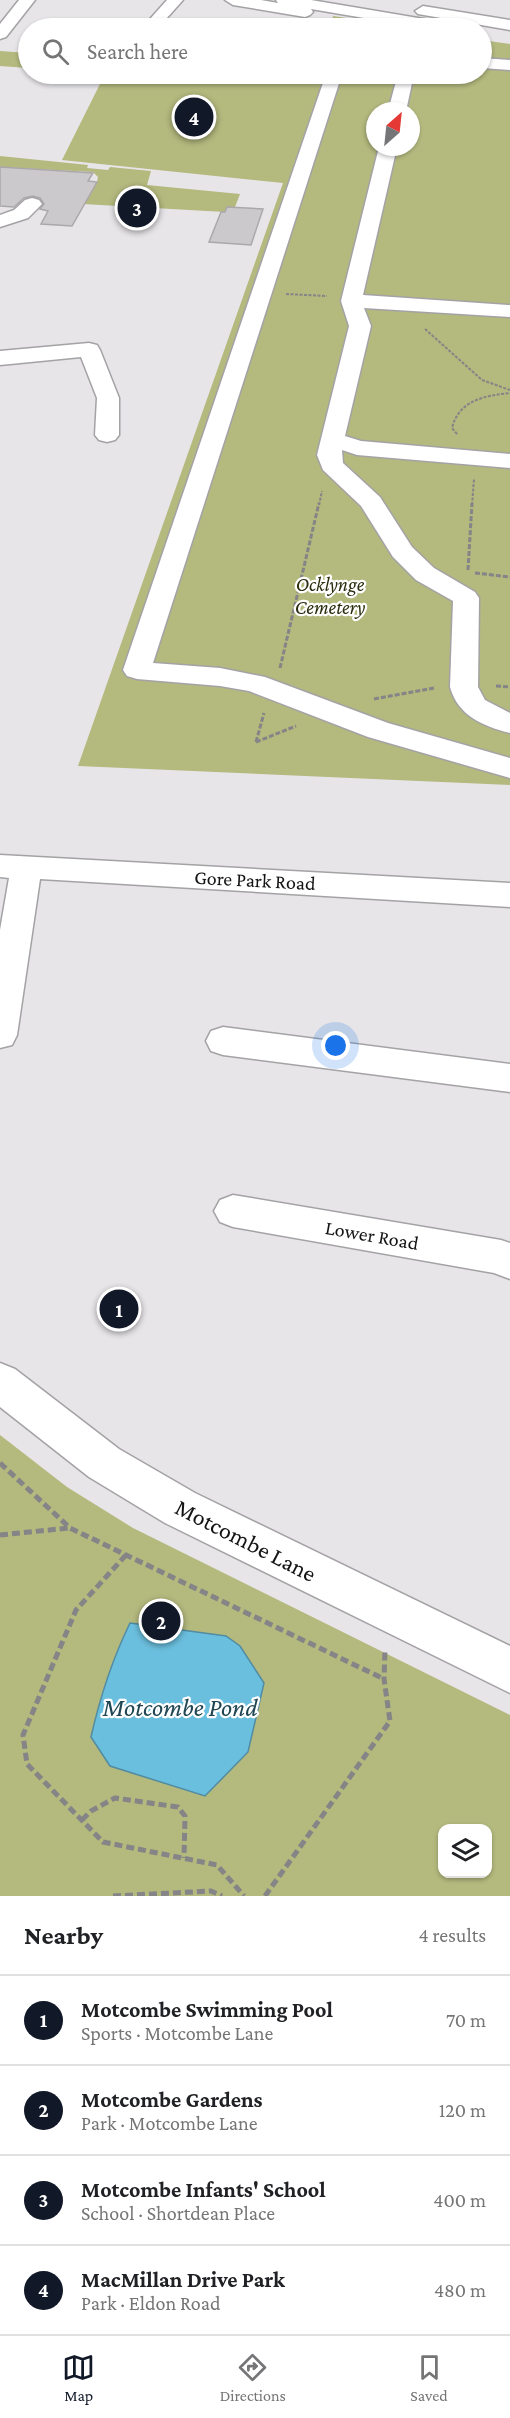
<!DOCTYPE html>
<html lang="en">
<head>
<meta charset="utf-8">
<style>
  body { margin:0; font-family:"Crimson Pro",serif; background:#f2f2f2; color:#202124 }
  .controls { position:absolute; right:18px; bottom:18px; display:grid; overflow:hidden; border-radius:12px; box-shadow:0 2px 4px #0004 }
  .controls button { width:54px; height:54px; display:grid; place-items:center; padding:0; border:0; border-bottom:2px solid #e0e0e0; background:#fff; color:#202124; font:30px sans-serif }
  .compass { position:absolute; left:366px; top:102px; width:54px; height:54px; border-radius:50%; background:#fff; box-shadow:0 2px 4px #0004; rotate:27deg }
  .you { position:absolute; left:336px; top:1046px; width:21px; height:21px; margin:-15px; border:4px solid #fff; border-radius:50%; background:#1a73e8; box-shadow:0 0 0 9px #1a73e833 }
  .badge { display:grid; place-items:center; width:39px; height:39px; border-radius:50%; background:#111827; color:#fff; font-size:20px; font-weight:700 }
  .pin { position:absolute; translate:-50% -50%; border:3px solid #fff; box-shadow:0 2px 6px #0006 }
  .list { margin:0; padding:0; list-style:none }
  h2 { display:flex; justify-content:space-between; align-items:center; height:78px; margin:0; padding:0 24px; font-size:26px }
  h2 small { font-size:20px; font-weight:400; color:#757577 }
  .list li { display:grid; grid-template-columns:39px 1fr auto; gap:18px; align-items:center; box-sizing:border-box; height:90px; padding:0 24px; border-top:2px solid #e0e0e0 }
  .list b { display:block; font-size:22px; white-space:nowrap }
  .list p { margin:0; font-size:20px; white-space:nowrap; color:#757577 }
  .list em { font-size:20px; font-style:normal; color:#757577 }
  .icon { flex:none; width:33px; height:33px; fill:none; stroke:currentColor; stroke-width:2; stroke-linecap:round; stroke-linejoin:round }
  .map { position:relative; flex:none; width:510px; height:1896px; overflow:hidden }
  .search { position:absolute; background:#fff; box-shadow:0 2px 4px #0004; left:18px; right:18px; top:18px; height:66px; display:flex; align-items:center; gap:15px; box-sizing:border-box; padding:0 21px; border-radius:33px; color:#757577; font-size:22px }
  .sheet { height:438px; background:#fff }
  nav { display:flex; justify-content:space-around; align-items:center; box-sizing:border-box; height:84px; border-top:2px solid #e0e0e0; background:#fff; font-size:16px; color:#757577 }
  nav a { display:grid; justify-items:center; gap:3px }
  nav .on { color:#111827 }
  .map>svg:first-child { display:block }
</style>
</head>
<body>
<div class="map">
<svg width="510" height="1896" viewBox="0 0 510 1896">
  <rect width="100%" height="100%" fill="#e7e5e8"/>
  <g fill="#b4b97e" fill-rule="evenodd">
    <path d="M 333,16 L 412,28 L 331,28 Z"/>
    <path d="M 482,40 L 510,44 L 510,785 L 78,766 L 283,183 L 62,160 L 105,74 L 482,74 ZM 375,111 L 411,111 L 411,147 L 375,147 Z"/>
    <path d="M 0,51 L 28,53 L 28,68 L 0,66 Z"/>
    <path d="M 0,156 L 88,165 L 87,168 L 108,170 L 110,167 L 151,171 L 147,185 L 240,194 L 235,207 L 227,207 L 225,212 L 83,204 L 97,182 L 98,177 L 93,172 L 0,167 Z"/>
    <path d="M 0,1435 L 67,1487 L 133,1528 L 510,1715 L 510,1896 L 0,1896 ZM 442,1828 L 488,1828 L 488,1874 L 442,1874 Z"/>
  </g>
  <path fill="#6bbfde" stroke="#518ca2" stroke-width="1.5" d="M 130,1623 L 226,1636 L 240,1646 L 264,1683 L 248,1752 L 205,1796 L 110,1766 L 91,1737 C 100,1697 112,1660 130,1623 Z"/>
  <g fill="#ccc9cc" stroke="#aba8aa" stroke-width="1.5">
    <path d="M 0,167 L 93,173 L 88,181 L 97,182 L 72,226 L 41,224 L 48,211 L 40,209 L 44,204 L 40,198 L 33,196 L 24,198 L 14,207 L 0,206 Z"/>
    <path d="M 227,207 L 263,209 L 251,245 L 209,242 L 221,212 L 225,212 Z"/>
  </g>
  <g fill="none" stroke-linecap="round" stroke-linejoin="round">
    <g stroke="#a4a2a5" stroke-width="3">
      <g id="minor">
        <path d="M 19,0 L 35,0 L 6,37 L 0,39 L 0,24 Z"/>
        <path d="M 167,0 L 183,0 L 158,28 L 142,28 Z"/>
        <path d="M 225,0 L 261,0 L 278,3 L 276,0 L 311,0 L 448,23 L 456,28 L 423,28 L 311,9 L 313,12 L 310,15 L 305,17 L 233,5 Z"/>
        <path d="M 423,6 L 510,20 L 510,30 L 418,14 L 415,11 Z"/>
        <path d="M 482,58 L 510,60 L 510,70 L 482,68 Z"/>
        <path d="M 326,74 L 342,74 L 153,663 L 220,668 L 265,677 L 388,723 L 510,758 L 510,778 L 368,737 L 249,691 L 220,686 L 137,679 L 127,676 L 123,670 Z"/>
        <path d="M 398,74 L 414,74 L 406,111 L 388,111 Z"/>
        <path d="M 379,147 L 397,147 L 363,295 L 508,305 L 510,305 L 510,317 L 364,308 L 371,326 L 345,436 L 361,441 L 510,454 L 510,468 L 357,455 L 342,450 L 343,463 L 380,497 L 412,547 L 434,568 L 475,592 L 479,598 L 478,687 L 485,700 L 510,713 L 510,733 C 483,726 458,716 450,687 L 453,601 L 416,580 L 393,557 L 361,506 L 323,470 L 317,455 L 349,326 L 341,301 Z"/>
        <path d="M 32,198 L 39,200 L 42,204 L 28,218 L 0,227 L 0,215 L 14,210 L 25,200 Z"/>
        <path d="M 89,343 L 97,345 L 100,350 L 119,398 L 119,435 L 115,440 L 107,442 L 99,440 L 95,435 L 97,398 L 81,357 L 0,365 L 0,351 Z"/>
        <path d="M 0,855 L 510,883 L 510,907 L 40,879 L 17,1035 L 12,1045 L 0,1048 L 0,930 L 9,878 L 0,877 Z"/>
        <path d="M 223,1027 L 510,1064 L 510,1092 L 223,1055 L 211,1051 L 206,1041 L 211,1031 Z"/>
        <path d="M 233,1195 L 501,1240 L 510,1243 L 510,1279 L 494,1273 L 233,1227 L 220,1222 L 214,1211 L 220,1200 Z"/>
        <path d="M 0,1363 L 15,1369 L 119,1449 L 195,1493 L 510,1646 L 510,1693 L 165,1523 L 89,1477 L 0,1407 Z"/>
      </g>
    </g>
    <g stroke="#858486" stroke-width="2" stroke-dasharray="3 1.5" stroke-linecap="butt">
      <path d="M 286,294 L 327,296"/>
      <path d="M 425,329 L 482,380 L 510,390"/>
      <path d="M 457,434 L 452,428 C 459,400 484,396 510,393"/>
      <path d="M 319,505 L 322,491"/>
      <path d="M 472,505 L 474,479"/>
    </g>
    <g stroke="#858486" stroke-width="3" stroke-dasharray="5 2" stroke-linecap="butt">
      <path d="M 468,570 L 472,503"/>
      <path d="M 475,573 L 510,577"/>
      <path d="M 280,668 L 319,503"/>
      <path d="M 496,686 L 510,687"/>
      <path d="M 374,699 L 434,688"/>
      <path d="M 256,742 L 264,713"/>
      <path d="M 256,742 L 296,726"/>
    </g>
    <g stroke="#858486" stroke-width="5" stroke-dasharray="8 4" stroke-linecap="butt">
      <path d="M 0,1463 L 70,1528 L 384,1679"/>
      <path d="M 0,1535 L 69,1528"/>
      <path d="M 126,1555 L 76,1610 L 23,1735 L 27,1764 L 103,1842 L 217,1865 L 244,1896"/>
      <path d="M 82,1820 L 91,1811 L 115,1798 L 178,1807 L 185,1816 L 184,1858"/>
      <path d="M 113,1896 L 211,1891 L 222,1896"/>
      <path d="M 265,1896 L 390,1721 L 384,1679 L 385,1649"/>
    </g>
    <use href="#minor" fill="#fff" fill-rule="evenodd"/>
  </g>
  <g text-anchor="middle" dominant-baseline="central" stroke-width="4.5" stroke-linejoin="round" paint-order="stroke">
    <g font-size="20" font-style="italic" fill="#2b2d0e" stroke="#fff">
      <text x="330" y="584">Ocklynge<tspan x="330" dy="23">Cemetery</tspan></text>
    </g>
    <g font-size="20" fill="#141415" stroke="#fff">
      <text transform="translate(255 880) rotate(3)">Gore Park Road</text>
      <text transform="translate(372 1235) rotate(10)">Lower Road</text>
    </g>
    <g font-size="24" fill="#141415" stroke="#fff">
      <text transform="translate(246 1540) rotate(27)">Motcombe Lane</text>
    </g>
    <g font-size="26" font-style="italic" fill="#204654" stroke="#fff">
      <text x="180" y="1707">Motcombe Pond</text>
    </g>
  </g>
</svg>
<div class="controls">
<button><svg class="icon" aria-label="layers" viewBox="0 0 24 24"><path d="M12 4l9 5-9 5-9-5zM3 14l9 5 9-5"/></svg></button>
</div>
<svg class="compass" viewBox="-18 -18 36 36"><path d="M0-13l5 13h-10z" fill="#e53935"/><path d="M0 13l5-13h-10z" fill="#757577"/></svg>
<div class="you"></div>
<div class="pin badge" style="left:119px;top:1309px">1</div>
<div class="pin badge" style="left:161px;top:1621px">2</div>
<div class="pin badge" style="left:137px;top:208px">3</div>
<div class="pin badge" style="left:194px;top:117px">4</div>
<div class="search"><svg class="icon" aria-label="search" viewBox="0 0 24 24"><circle cx="10" cy="10" r="6"/><path d="M15 15l6 6"/></svg>Search here</div>
</div>
<section class="sheet">
<h2>Nearby<small>4 results</small></h2>
<ul class="list">
<li><span class="badge">1</span><div><b>Motcombe Swimming Pool</b><p>Sports · Motcombe Lane</p></div><em>70 m</em></li>
<li><span class="badge">2</span><div><b>Motcombe Gardens</b><p>Park · Motcombe Lane</p></div><em>120 m</em></li>
<li><span class="badge">3</span><div><b>Motcombe Infants' School</b><p>School · Shortdean Place</p></div><em>400 m</em></li>
<li><span class="badge">4</span><div><b>MacMillan Drive Park</b><p>Park · Eldon Road</p></div><em>480 m</em></li>
</ul>
</section>
<nav>
<a class="on"><svg class="icon" aria-label="map" viewBox="0 0 24 24"><path d="M3 6l6-2 6 2 6-2v14l-6 2-6-2-6 2zM9 4v14M15 6v14"/></svg>Map</a>
<a><svg class="icon" aria-label="directions" viewBox="0 0 24 24"><path d="M12 3l9 9-9 9-9-9zM9 14v-3h6M13 9l2 2-2 2"/></svg>Directions</a>
<a><svg class="icon" aria-label="saved" viewBox="0 0 24 24"><path d="M7 4h10v16l-5-4-5 4z"/></svg>Saved</a>
</nav>
</body>
</html>
